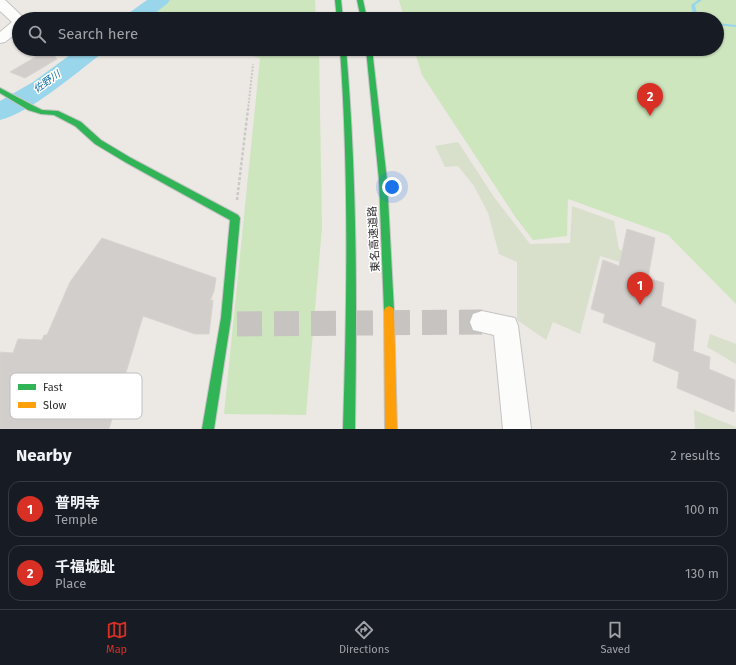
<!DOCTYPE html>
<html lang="en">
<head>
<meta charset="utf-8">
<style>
  body { margin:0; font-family:"Fira Sans","Noto Sans JP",sans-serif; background:#20242c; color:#f1f3f6 }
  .you { position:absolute; left:392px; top:187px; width:14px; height:14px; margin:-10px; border:3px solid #fff; border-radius:50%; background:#1a73e8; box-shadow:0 0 0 6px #1a73e833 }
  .badge { display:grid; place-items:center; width:26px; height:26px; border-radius:50%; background:#d93025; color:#fff; font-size:13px; font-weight:700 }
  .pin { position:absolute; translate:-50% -33px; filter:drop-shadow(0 1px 2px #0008) }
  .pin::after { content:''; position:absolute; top:21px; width:14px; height:12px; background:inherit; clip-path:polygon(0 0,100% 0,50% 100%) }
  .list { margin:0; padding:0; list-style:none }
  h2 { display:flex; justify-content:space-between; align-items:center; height:52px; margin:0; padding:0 16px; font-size:17px }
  h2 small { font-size:13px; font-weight:400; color:#9ea1a6 }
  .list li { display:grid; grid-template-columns:26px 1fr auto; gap:12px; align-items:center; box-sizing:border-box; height:56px; margin:0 8px 8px; padding:0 8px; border:1px solid #363941; border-radius:12px }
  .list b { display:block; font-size:15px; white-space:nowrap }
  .list p { margin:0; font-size:13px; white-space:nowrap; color:#9ea1a6 }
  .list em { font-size:13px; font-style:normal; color:#9ea1a6 }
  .icon { flex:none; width:22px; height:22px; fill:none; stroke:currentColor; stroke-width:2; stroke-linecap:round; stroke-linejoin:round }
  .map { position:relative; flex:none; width:736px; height:429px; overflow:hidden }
  .search { position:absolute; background:#171b24; box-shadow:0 1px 3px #0004; left:12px; right:12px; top:12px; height:44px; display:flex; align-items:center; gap:10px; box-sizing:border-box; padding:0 14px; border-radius:22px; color:#9ea1a6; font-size:15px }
  .sheet { height:180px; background:#171b24 }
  nav { display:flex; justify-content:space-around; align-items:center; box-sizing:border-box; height:56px; border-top:1px solid #363941; background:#171b24; font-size:11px; color:#9ea1a6 }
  nav a { display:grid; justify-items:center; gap:2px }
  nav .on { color:#d93025 }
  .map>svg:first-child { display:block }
</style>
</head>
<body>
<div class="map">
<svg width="736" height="429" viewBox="0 0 736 429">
  <rect width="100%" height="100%" fill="#ece8e4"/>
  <g fill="#cee6be">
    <path d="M 155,0 L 315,0 L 316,19 L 144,19 Z"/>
    <path d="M 399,0 L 736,0 L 736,304 L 668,235 L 568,199 L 567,236 L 533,240 L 516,218 L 422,75 L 414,49 L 717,49 L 717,19 L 404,19 Z"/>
    <path d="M 219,49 L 319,49 L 322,227 L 306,415 L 224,414 L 260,58 Z"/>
  </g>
  <g fill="#d8e0cc">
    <path d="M 458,142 L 494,197 L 530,244 L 570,243 L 572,206 L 614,221 L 619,249 L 625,253 L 623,263 L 600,256 L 580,334 L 553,322 L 546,340 L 517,320 L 517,262 L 499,254 L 488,213 L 474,186 L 458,166 L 445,167 L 435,146 Z"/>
    <path d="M 710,334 L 736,344 L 736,364 L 707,347 Z"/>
    <path d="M 694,410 L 736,427 L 736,429 L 695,429 Z"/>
  </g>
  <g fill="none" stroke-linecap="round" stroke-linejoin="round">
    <g fill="#99d6ec" fill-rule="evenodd">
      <path d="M 698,0 L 702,0 L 695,5 L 697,14 L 704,19 L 700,19 L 693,14 L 691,5 Z"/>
      <path d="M 717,23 L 736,25 L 736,27 L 717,25 Z"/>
    </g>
    <g fill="#99d6ec" fill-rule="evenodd">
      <path d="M 147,0 L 170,0 L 167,4 L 147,19 L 122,19 L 126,15 Z"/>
      <path d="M 78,49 L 104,49 L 101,54 C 75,74 31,112 0,120 L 0,101 L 33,82 Z"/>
    </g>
  </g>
  <g fill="#d1cecb" stroke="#d7d4d0">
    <path d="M 49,49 L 57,59 L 25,78 L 10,72 Z"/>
    <path d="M 627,229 L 655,238 L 648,278 L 664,283 L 661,306 L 696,320 L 693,351 L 710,357 L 709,369 L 735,380 L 734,412 L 677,388 L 679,372 L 653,361 L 656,343 L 603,322 L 605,314 L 591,309 L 603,260 L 619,266 Z"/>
    <path d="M 102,238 L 216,278 L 214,291 L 210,301 L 213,300 L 209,334 L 195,334 L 143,316 L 109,429 L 0,429 L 0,352 L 13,353 L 18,339 L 42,340 L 44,335 L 47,335 L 70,282 Z"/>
  </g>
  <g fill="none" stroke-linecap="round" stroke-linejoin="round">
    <path stroke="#c6c3c0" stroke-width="25" stroke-dasharray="25 12" stroke-linecap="butt" d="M 237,324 L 482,322"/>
    <g stroke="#c5c4c5" stroke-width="2">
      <g id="street">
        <path d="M 0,0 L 5,0 L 25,19 L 19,19 L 19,31 L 5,42 L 0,43 L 0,32 L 12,22 L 0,11 Z"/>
        <path d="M 482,311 L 515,318 L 518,326 L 531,429 L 503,429 L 494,335 L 473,330 L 470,322 L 473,314 Z"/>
      </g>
    </g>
    <g stroke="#c5c4c5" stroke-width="2">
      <g id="fast">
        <path d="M 335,0 L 341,0 L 343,19 L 337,19 Z"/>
        <path d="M 357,0 L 363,0 L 367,19 L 361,19 Z"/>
        <path d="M 340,49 L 346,49 C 357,176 357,302 355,429 L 343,429 C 347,302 349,176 340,49 Z"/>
        <path d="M 366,49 L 372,49 L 387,180 L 394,311 L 393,314 L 389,316 L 385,314 L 384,311 L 379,180 Z"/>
        <path d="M 0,88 L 34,106 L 42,110 L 58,111 L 81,122 L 101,140 L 131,158 L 238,215 L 240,218 L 231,318 L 214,429 L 202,429 L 221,318 L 230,220 L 125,162 L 95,144 L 75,126 L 54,115 L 41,114 L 28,110 L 0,93 Z"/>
      </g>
    </g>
    <g stroke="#c5c4c5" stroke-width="2">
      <path id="slow" d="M 389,306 L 393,308 L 394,311 L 397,429 L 385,429 L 384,311 L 385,308 Z"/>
    </g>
    <path stroke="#c9c9c8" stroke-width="2" stroke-dasharray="2 1.5" stroke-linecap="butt" d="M 248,110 L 253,64"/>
    <path stroke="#c9c9c8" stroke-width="2.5" stroke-dasharray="3 2" stroke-linecap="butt" d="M 237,200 L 248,109"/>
    <use href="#street" fill="#fcfcfb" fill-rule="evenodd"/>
    <use href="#fast" fill="#30b455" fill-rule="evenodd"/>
    <use href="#slow" fill="#ff9f0a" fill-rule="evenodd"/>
  </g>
  <g text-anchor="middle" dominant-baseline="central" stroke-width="3" stroke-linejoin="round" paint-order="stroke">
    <g font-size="10" font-style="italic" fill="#0d6fa3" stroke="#fff">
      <text transform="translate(47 82) rotate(-35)">佐野川</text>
    </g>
    <g font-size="11" fill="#2e2e2e" stroke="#fff">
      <text transform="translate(374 239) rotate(-93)">東名高速道路</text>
    </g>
  </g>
  <rect x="10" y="373" width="132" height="46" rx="6" fill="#fff" stroke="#c0c0c0" stroke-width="1"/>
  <rect x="18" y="384" width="18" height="6" fill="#30b455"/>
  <rect x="18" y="402" width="18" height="6" fill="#ff9f0a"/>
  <g font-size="11" fill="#2e2e2e">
    <text x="43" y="391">Fast</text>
    <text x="43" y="409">Slow</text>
  </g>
</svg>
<div class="you"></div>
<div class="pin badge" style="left:640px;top:305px">1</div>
<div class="pin badge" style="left:650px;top:116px">2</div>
<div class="search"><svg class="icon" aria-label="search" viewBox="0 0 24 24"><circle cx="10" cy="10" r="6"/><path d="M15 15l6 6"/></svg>Search here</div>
</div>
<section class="sheet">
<h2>Nearby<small>2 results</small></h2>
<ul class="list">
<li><span class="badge">1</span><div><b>普明寺</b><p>Temple</p></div><em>100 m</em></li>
<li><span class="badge">2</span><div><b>千福城趾</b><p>Place</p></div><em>130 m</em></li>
</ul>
</section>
<nav>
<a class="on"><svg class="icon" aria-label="map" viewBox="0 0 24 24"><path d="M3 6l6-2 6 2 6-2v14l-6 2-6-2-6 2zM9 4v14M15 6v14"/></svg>Map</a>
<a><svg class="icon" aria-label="directions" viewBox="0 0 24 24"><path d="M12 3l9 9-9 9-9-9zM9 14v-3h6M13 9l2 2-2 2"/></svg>Directions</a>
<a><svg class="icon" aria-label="saved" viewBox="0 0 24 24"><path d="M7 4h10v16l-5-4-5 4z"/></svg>Saved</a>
</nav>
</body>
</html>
